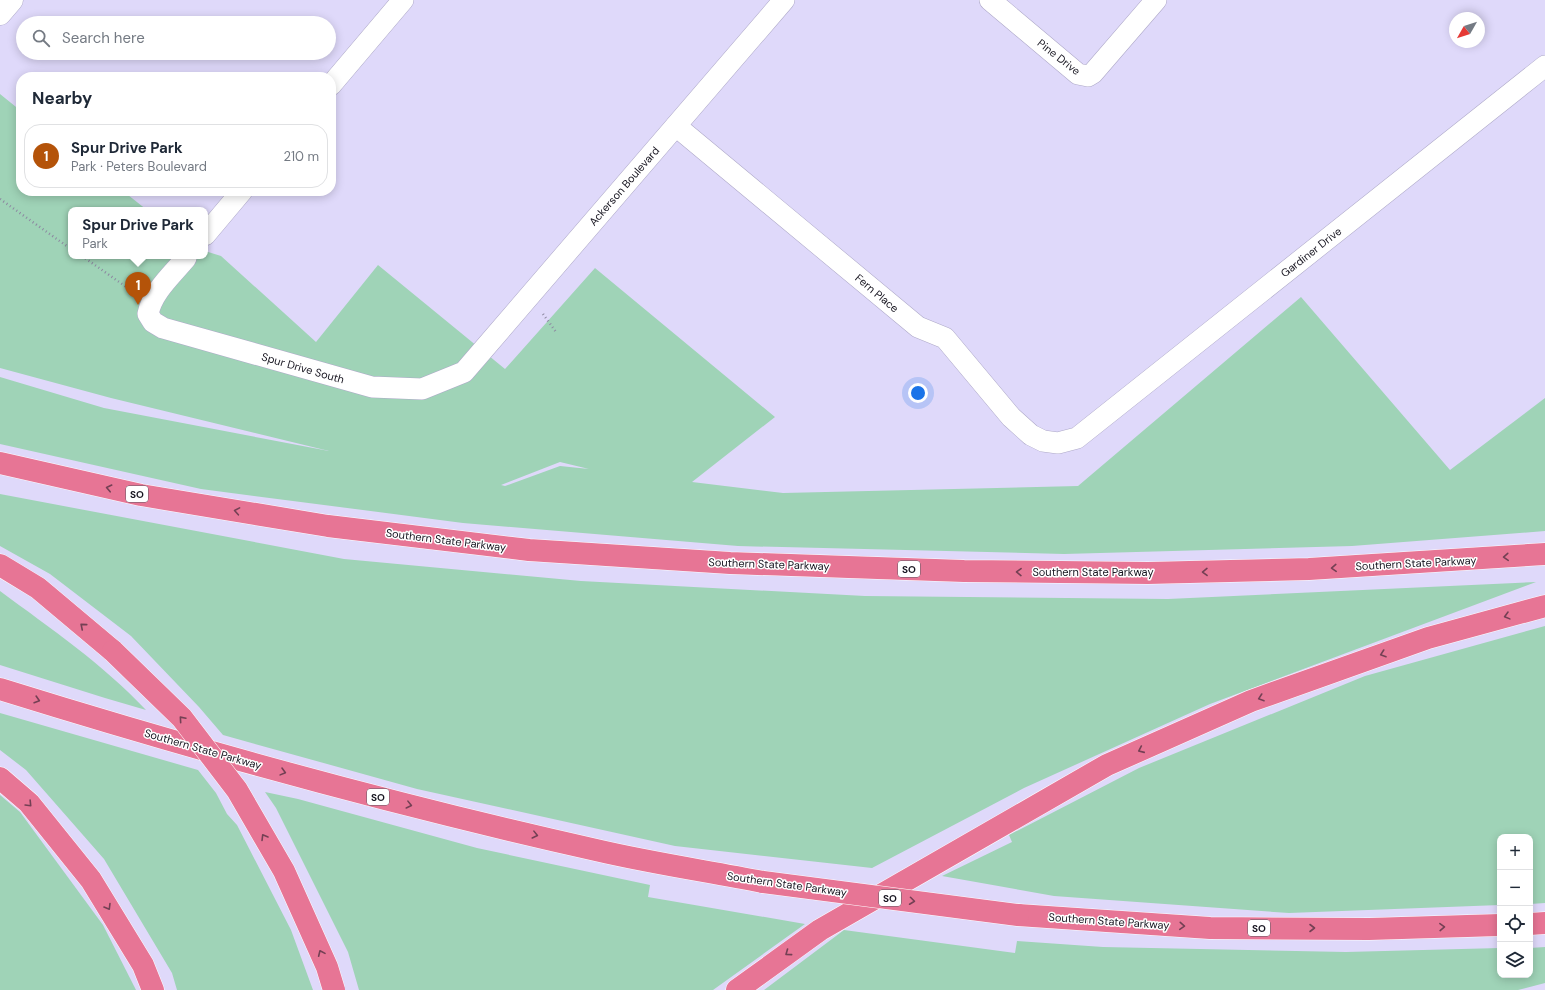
<!DOCTYPE html>
<html lang="en">
<head>
<meta charset="utf-8">
<style>
  body { margin:0; font-family:"DM Sans",sans-serif; background:#f6f6f7; color:#1f2937 }
  .controls { position:absolute; right:12px; bottom:12px; display:grid; overflow:hidden; border-radius:8px; box-shadow:0 2px 10px #0003 }
  .controls button { width:36px; height:36px; display:grid; place-items:center; padding:0; border:0; border-bottom:1px solid #e0e1e3; background:#fff; color:#1f2937; font:20px sans-serif }
  .compass { position:absolute; left:1449px; top:12px; width:36px; height:36px; border-radius:50%; background:#fff; box-shadow:0 2px 10px #0003; rotate:231deg }
  .you { position:absolute; left:918px; top:393px; width:14px; height:14px; margin:-10px; border:3px solid #fff; border-radius:50%; background:#1a73e8; box-shadow:0 0 0 6px #1a73e833 }
  .badge { display:grid; place-items:center; width:26px; height:26px; border-radius:50%; background:#b45309; color:#fff; font-size:13px; font-weight:700 }
  .pin { position:absolute; translate:-50% -33px; filter:drop-shadow(0 1px 2px #0008) }
  .pin::after { content:''; position:absolute; top:21px; width:14px; height:12px; background:inherit; clip-path:polygon(0 0,100% 0,50% 100%) }
  .popup { position:absolute; left:68px; top:207px; width:140px; height:52px; box-sizing:border-box; display:grid; place-content:center; border-radius:8px; background:#fff; filter:drop-shadow(0 1px 3px #0005); font-size:13px; white-space:nowrap; color:#747a83 }
  .popup b { font-size:15px; color:#1f2937 }
  .popup::after { content:''; position:absolute; left:50%; top:100%; margin-left:-8px; border:8px solid transparent; border-top-color:#fff }
  .list { margin:0; padding:0; list-style:none }
  h2 { display:flex; justify-content:space-between; align-items:center; height:52px; margin:0; padding:0 16px; font-size:17px }
  h2 small { font-size:13px; font-weight:400; color:#747a83 }
  .list li { display:grid; grid-template-columns:26px 1fr auto; gap:12px; align-items:center; box-sizing:border-box; height:64px; margin:0 8px 8px; padding:0 8px; border:1px solid #e0e1e3; border-radius:16px }
  .list b { display:block; font-size:15px; white-space:nowrap }
  .list p { margin:0; font-size:13px; white-space:nowrap; color:#747a83 }
  .list em { font-size:13px; font-style:normal; color:#747a83 }
  .icon { flex:none; width:22px; height:22px; fill:none; stroke:currentColor; stroke-width:2; stroke-linecap:round; stroke-linejoin:round }
  .map { position:relative; flex:none; width:1545px; height:990px; overflow:hidden }
  .search { position:absolute; background:#fff; box-shadow:0 2px 10px #0003; left:16px; top:16px; width:320px; height:44px; display:flex; align-items:center; gap:10px; box-sizing:border-box; padding:0 14px; border-radius:22px; color:#747a83; font-size:15px }
  .panel { position:absolute; background:#fff; box-shadow:0 2px 10px #0003; left:16px; top:72px; width:320px; height:124px; border-radius:16px }
  .map>svg:first-child { display:block }
</style>
</head>
<body>
<div class="map">
<svg width="1545" height="990" viewBox="0 0 1545 990">
  <rect width="100%" height="100%" fill="#dfd9fa"/>
  <g fill="#9fd3b7" fill-rule="evenodd">
    <path d="M 0,94 L 21,111 L 21,191 L 123,191 L 147,210 L 71,210 L 71,256 L 205,256 L 205,251 L 221,256 L 316,342 L 378,265 L 505,369 L 595,268 L 775,417 L 692,482 L 783,493 L 1078,486 L 1301,297 L 1450,470 L 1545,398 L 1545,531 L 1352,546 L 1064,554 L 738,546 L 463,523 L 201,489 L 0,444 L 0,377 L 104,408 L 329,451 L 111,398 L 0,368 ZM 560,462 L 589,469 L 560,466 L 505,486 L 501,485 Z"/>
    <path d="M 0,494 L 344,559 L 581,581 L 865,596 L 1168,599 L 1536,582 L 1210,704 L 1024,788 L 872,868 L 675,846 L 417,789 L 223,735 L 199,707 L 131,636 L 50,574 L 0,546 Z"/>
    <path d="M 0,591 C 50,628 104,665 146,710 L 105,698 L 0,665 Z"/>
    <path d="M 1545,626 L 1545,903 L 1530,904 L 1530,837 L 1500,837 L 1500,905 L 1289,913 L 1054,896 L 942,876 L 1012,842 L 1009,835 L 1139,768 L 1365,676 Z"/>
    <path d="M 0,713 L 198,770 L 216,793 L 227,814 L 237,825 L 291,930 L 313,990 L 177,990 L 172,973 L 104,859 L 26,770 L 0,750 Z"/>
    <path d="M 265,792 L 298,799 L 477,848 L 650,885 L 648,897 L 805,924 L 713,990 L 359,990 L 348,952 L 276,808 Z"/>
    <path d="M 0,795 L 20,812 L 103,925 L 136,990 L 0,990 Z"/>
    <path d="M 844,930 L 1015,953 L 1017,941 L 1103,947 L 1346,952 L 1500,948 L 1500,975 L 1530,975 L 1530,948 L 1545,947 L 1545,983 L 1518,990 L 764,990 Z"/>
  </g>
  <g fill="none" stroke-linecap="round" stroke-linejoin="round">
    <g stroke="#aea9c8" stroke-width="22">
      <g id="minor">
        <path d="M 990,0 L 1078,74 L 1088,76 L 1093,73 L 1156,0"/>
        <path d="M 331,85 L 403,0"/>
        <path d="M 676,126 L 918,327 L 945,338 L 1011,417 L 1031,435 L 1043,441 L 1058,443 L 1077,438 L 1545,66"/>
        <path d="M 205,235 L 242,191"/>
        <path d="M 186,258 C 172,275 152,292 148,314 L 153,322 L 163,328 L 372,387 L 422,389 L 464,372 L 784,0"/>
      </g>
    </g>
    <g stroke="#aea9c8" stroke-width="23">
      <path id="tertiary" d="M 0,14 L 12,0"/>
    </g>
    <g stroke="#fff" stroke-width="23">
      <g id="motorway">
        <path d="M 0,463 L 141,495 L 328,526 L 529,550 L 730,563 L 964,571 L 1148,573 L 1309,569 L 1545,554"/>
        <path d="M 0,565 L 38,588 L 113,651"/>
        <path d="M 0,689 C 196,750 395,805 596,850 C 651,863 707,871 763,882"/>
        <path d="M 0,778 L 29,803 L 91,880 L 143,965 L 153,990"/>
        <path d="M 1018,915 L 1210,928 L 1369,929 L 1500,925"/>
        <path d="M 1530,924 L 1545,923"/>
        <path d="M 737,990 L 820,930 L 1107,765 L 1251,701 L 1428,638 L 1545,606"/>
      </g>
    </g>
    <g stroke="#8c88a0" stroke-width="2.5" stroke-dasharray="1 3" stroke-linecap="butt">
      <path d="M 0,199 L 71,249"/>
      <path d="M 82,256 L 132,291"/>
      <path d="M 543,314 L 556,332"/>
    </g>
    <use href="#minor" stroke="#fff" stroke-width="21"/>
    <use href="#tertiary" stroke="#fff" stroke-width="22"/>
    <use href="#motorway" stroke="#e77595" stroke-width="22"/>
    <g stroke="#fff" stroke-width="23" stroke-linecap="butt">
      <g id="motorway-bridge">
        <path d="M 113,651 L 182,718 L 237,790 L 284,871 L 327,967 L 334,990"/>
        <path d="M 763,882 L 1018,915"/>
      </g>
    </g>
    <use href="#motorway-bridge" stroke="#e77595" stroke-width="22"/>
  </g>
  <defs><path id="oneway-chevron" d="M-2-3.5L2.5 0L-2 3.5" fill="none" stroke-width="1.6" stroke-linecap="round" stroke-linejoin="round"/></defs>
  <g stroke="#744054">
    <use href="#oneway-chevron" transform="translate(109 488) rotate(-167)"/>
    <use href="#oneway-chevron" transform="translate(237 511) rotate(-170)"/>
    <use href="#oneway-chevron" transform="translate(1506 557) rotate(176)"/>
    <use href="#oneway-chevron" transform="translate(1334 568) rotate(177)"/>
    <use href="#oneway-chevron" transform="translate(1019 572) rotate(-179)"/>
    <use href="#oneway-chevron" transform="translate(1205 572) rotate(179)"/>
    <use href="#oneway-chevron" transform="translate(1507 616) rotate(165)"/>
    <use href="#oneway-chevron" transform="translate(83 626) rotate(-140)"/>
    <use href="#oneway-chevron" transform="translate(1383 654) rotate(161)"/>
    <use href="#oneway-chevron" transform="translate(1261 698) rotate(161)"/>
    <use href="#oneway-chevron" transform="translate(37 700) rotate(17)"/>
    <use href="#oneway-chevron" transform="translate(182 719) rotate(-131)"/>
    <use href="#oneway-chevron" transform="translate(1141 750) rotate(156)"/>
    <use href="#oneway-chevron" transform="translate(283 772) rotate(15)"/>
    <use href="#oneway-chevron" transform="translate(29 804) rotate(46)"/>
    <use href="#oneway-chevron" transform="translate(409 805) rotate(14)"/>
    <use href="#oneway-chevron" transform="translate(535 835) rotate(14)"/>
    <use href="#oneway-chevron" transform="translate(264 837) rotate(-121)"/>
    <use href="#oneway-chevron" transform="translate(912 901) rotate(7)"/>
    <use href="#oneway-chevron" transform="translate(108 907) rotate(59)"/>
    <use href="#oneway-chevron" transform="translate(1182 926) rotate(4)"/>
    <use href="#oneway-chevron" transform="translate(1442 927) rotate(-2)"/>
    <use href="#oneway-chevron" transform="translate(1312 928)"/>
    <use href="#oneway-chevron" transform="translate(321 953) rotate(-114)"/>
    <use href="#oneway-chevron" transform="translate(788 953) rotate(144)"/>
  </g>
  <g text-anchor="middle" dominant-baseline="central" stroke-width="3" stroke-linejoin="round" paint-order="stroke">
    <g fill="#fff" stroke="#5c5a62" stroke-width="1">
      <rect x="126" y="486" width="22" height="16" rx="3"/>
      <rect x="898" y="561" width="22" height="16" rx="3"/>
      <rect x="367" y="789" width="22" height="16" rx="3"/>
      <rect x="879" y="890" width="22" height="16" rx="3"/>
      <rect x="1248" y="920" width="22" height="16" rx="3"/>
    </g>
    <g font-size="10" font-weight="bold" fill="#16141f">
      <text x="137" y="494">SO</text>
      <text x="909" y="569">SO</text>
      <text x="378" y="797">SO</text>
      <text x="890" y="898">SO</text>
      <text x="1259" y="928">SO</text>
    </g>
    <g font-size="11" fill="#16141f" stroke="#fff">
      <text transform="translate(1059 57) rotate(38)">Pine Drive</text>
      <text transform="translate(624 186) rotate(-49)">Ackerson Boulevard</text>
      <text transform="translate(1311 252) rotate(-38)">Gardiner Drive</text>
      <text transform="translate(877 293) rotate(40)">Fern Place</text>
      <text transform="translate(303 368) rotate(16)">Spur Drive South</text>
      <text transform="translate(446 540) rotate(7)">Southern State Parkway</text>
      <text transform="translate(1416 563) rotate(-3)">Southern State Parkway</text>
      <text transform="translate(769 564) rotate(2)">Southern State Parkway</text>
      <text x="1093" y="572">Southern State Parkway</text>
      <text transform="translate(203 749) rotate(16)">Southern State Parkway</text>
      <text transform="translate(787 884) rotate(8)">Southern State Parkway</text>
      <text transform="translate(1109 921) rotate(4)">Southern State Parkway</text>
    </g>
  </g>
</svg>
<div class="controls">
<button>+</button>
<button>−</button>
<button><svg class="icon" aria-label="locate" viewBox="0 0 24 24"><circle cx="12" cy="12" r="6"/><path d="M12 2v4M12 18v4M2 12h4M18 12h4"/></svg></button>
<button><svg class="icon" aria-label="layers" viewBox="0 0 24 24"><path d="M12 4l9 5-9 5-9-5zM3 14l9 5 9-5"/></svg></button>
</div>
<svg class="compass" viewBox="-18 -18 36 36"><path d="M0-13l5 13h-10z" fill="#e53935"/><path d="M0 13l5-13h-10z" fill="#747a83"/></svg>
<div class="you"></div>
<div class="pin badge" style="left:138px;top:305px">1</div>
<div class="popup"><b>Spur Drive Park</b>Park</div>
<div class="search"><svg class="icon" aria-label="search" viewBox="0 0 24 24"><circle cx="10" cy="10" r="6"/><path d="M15 15l6 6"/></svg>Search here</div>
<section class="panel">
<h2>Nearby<small></small></h2>
<ul class="list">
<li><span class="badge">1</span><div><b>Spur Drive Park</b><p>Park · Peters Boulevard</p></div><em>210 m</em></li>
</ul>
</section>
</div>
</body>
</html>
